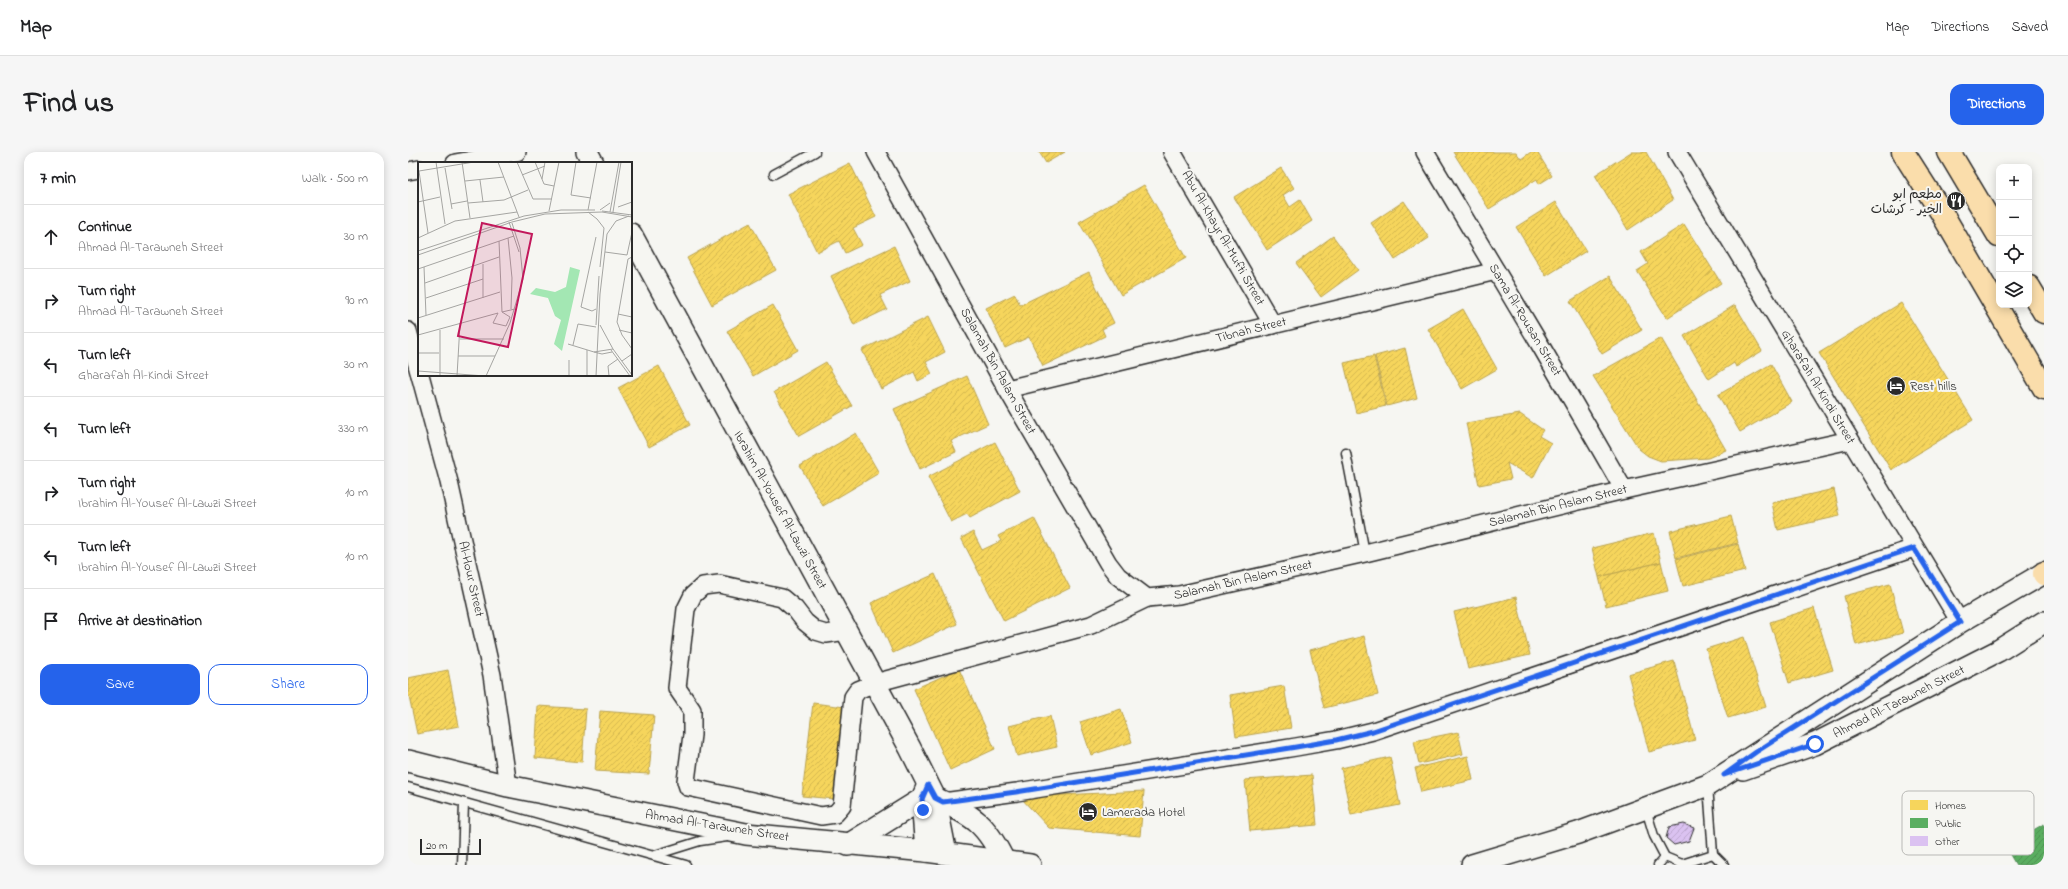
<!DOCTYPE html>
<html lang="en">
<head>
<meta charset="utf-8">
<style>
  body { margin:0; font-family:"Indie Flower","Playpen Sans Arabic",sans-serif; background:#f6f6f6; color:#202124 }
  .controls { position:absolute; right:12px; top:12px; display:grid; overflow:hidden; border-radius:8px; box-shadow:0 2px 10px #0003 }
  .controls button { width:36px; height:36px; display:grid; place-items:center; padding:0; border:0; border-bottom:1px solid #e0e0e0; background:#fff; color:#202124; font:20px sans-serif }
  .scale { position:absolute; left:12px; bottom:10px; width:61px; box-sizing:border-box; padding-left:4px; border:2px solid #2b2b2b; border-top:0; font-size:11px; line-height:14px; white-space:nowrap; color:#2b2b2b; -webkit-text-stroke:3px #f6f6f2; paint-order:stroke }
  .stop { position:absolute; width:12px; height:12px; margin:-9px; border:3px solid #2563eb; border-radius:50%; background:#fff }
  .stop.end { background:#2563eb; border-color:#fff; box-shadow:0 1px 4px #0008 }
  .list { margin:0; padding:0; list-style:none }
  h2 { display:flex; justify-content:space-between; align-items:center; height:52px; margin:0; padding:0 16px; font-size:17px }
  h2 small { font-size:13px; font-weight:400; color:#757577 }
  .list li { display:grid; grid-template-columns:26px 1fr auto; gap:12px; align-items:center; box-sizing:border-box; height:64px; padding:0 16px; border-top:1px solid #e0e0e0 }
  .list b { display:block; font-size:15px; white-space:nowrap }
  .list p { margin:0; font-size:13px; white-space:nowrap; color:#757577 }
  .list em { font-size:13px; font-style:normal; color:#757577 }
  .actions { display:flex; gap:8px; padding:12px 16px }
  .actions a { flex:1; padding:9px 0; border:1px solid #2563eb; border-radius:12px; text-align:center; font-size:14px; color:#2563eb }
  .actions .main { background:#2563eb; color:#fff }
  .icon { flex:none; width:22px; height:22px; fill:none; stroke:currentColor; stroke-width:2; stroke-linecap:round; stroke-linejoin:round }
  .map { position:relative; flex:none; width:1636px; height:713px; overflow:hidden; border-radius:12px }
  header { display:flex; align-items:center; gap:24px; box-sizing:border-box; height:56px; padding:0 20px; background:#fff; border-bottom:1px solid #e0e0e0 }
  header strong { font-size:19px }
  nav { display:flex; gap:22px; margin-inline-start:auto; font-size:14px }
  .intro { display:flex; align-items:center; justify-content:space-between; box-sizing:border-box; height:96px; padding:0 24px }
  h1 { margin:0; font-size:28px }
  .button { padding:10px 18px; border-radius:12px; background:#2563eb; color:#fff; font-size:14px; font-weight:700 }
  main { display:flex; gap:24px; padding:0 24px }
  aside { flex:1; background:#fff; border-radius:12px; box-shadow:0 2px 10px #0003 }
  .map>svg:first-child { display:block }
</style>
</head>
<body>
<header>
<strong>Map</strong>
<nav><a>Map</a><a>Directions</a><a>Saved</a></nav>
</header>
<div class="intro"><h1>Find us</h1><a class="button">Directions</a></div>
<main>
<aside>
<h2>7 min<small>Walk · 500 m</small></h2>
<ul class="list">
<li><svg class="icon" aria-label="ahead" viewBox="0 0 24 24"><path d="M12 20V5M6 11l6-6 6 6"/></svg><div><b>Continue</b><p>Ahmad Al-Tarawneh Street</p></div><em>30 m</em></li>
<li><svg class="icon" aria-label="right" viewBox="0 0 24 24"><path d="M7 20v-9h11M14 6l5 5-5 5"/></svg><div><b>Turn right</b><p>Ahmad Al-Tarawneh Street</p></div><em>90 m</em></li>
<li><svg class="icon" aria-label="left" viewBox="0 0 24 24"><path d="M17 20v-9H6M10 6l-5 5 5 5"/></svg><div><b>Turn left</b><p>Gharafah Al-Kindi Street</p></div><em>30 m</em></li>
<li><svg class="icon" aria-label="left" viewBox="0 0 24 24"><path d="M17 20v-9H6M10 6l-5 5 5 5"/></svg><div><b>Turn left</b></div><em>330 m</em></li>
<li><svg class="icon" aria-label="right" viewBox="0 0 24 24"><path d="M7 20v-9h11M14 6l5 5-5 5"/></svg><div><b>Turn right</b><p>Ibrahim Al-Yousef Al-Lawzi Street</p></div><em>10 m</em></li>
<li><svg class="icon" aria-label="left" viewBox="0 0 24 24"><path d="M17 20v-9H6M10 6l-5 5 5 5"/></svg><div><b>Turn left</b><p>Ibrahim Al-Yousef Al-Lawzi Street</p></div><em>10 m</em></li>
<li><svg class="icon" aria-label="arrive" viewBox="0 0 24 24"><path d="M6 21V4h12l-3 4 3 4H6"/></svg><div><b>Arrive at destination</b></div></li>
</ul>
<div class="actions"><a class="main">Save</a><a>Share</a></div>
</aside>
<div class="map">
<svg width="1636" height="713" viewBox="0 0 1636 713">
  <defs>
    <pattern id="homes-hatch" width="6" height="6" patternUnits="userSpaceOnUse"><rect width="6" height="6" fill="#f6d55c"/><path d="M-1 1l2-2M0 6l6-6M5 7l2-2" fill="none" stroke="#d3b750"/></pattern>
    <pattern id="public-hatch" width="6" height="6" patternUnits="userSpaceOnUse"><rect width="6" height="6" fill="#5aae61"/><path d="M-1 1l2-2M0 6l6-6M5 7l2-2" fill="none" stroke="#4b8e50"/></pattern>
    <pattern id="building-hatch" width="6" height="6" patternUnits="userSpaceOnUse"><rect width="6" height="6" fill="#dbc2f1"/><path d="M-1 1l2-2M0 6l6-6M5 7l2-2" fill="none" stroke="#bca7cf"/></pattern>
  </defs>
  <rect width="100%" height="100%" fill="#f6f6f2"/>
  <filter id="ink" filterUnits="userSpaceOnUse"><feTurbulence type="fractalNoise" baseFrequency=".025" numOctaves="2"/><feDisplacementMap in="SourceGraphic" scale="8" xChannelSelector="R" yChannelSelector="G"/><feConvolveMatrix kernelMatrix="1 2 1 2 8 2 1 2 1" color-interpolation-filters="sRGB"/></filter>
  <g filter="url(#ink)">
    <g fill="url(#homes-hatch)" stroke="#b9a24d">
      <path d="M 631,0 L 657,0 L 638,11 Z"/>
      <path d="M 1045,0 L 1108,0 L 1113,7 L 1123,0 L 1129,0 L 1144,24 L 1131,32 L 1129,27 L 1081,57 Z"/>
      <path d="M 1223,0 L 1238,0 L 1265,48 L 1220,78 L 1187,23 Z"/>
      <path d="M 442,11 L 468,65 L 445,76 L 454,93 L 437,101 L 431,89 L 409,100 L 380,42 Z"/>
      <path d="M 873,16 L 886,36 L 875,43 L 882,55 L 892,48 L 904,69 L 859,98 L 826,45 Z"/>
      <path d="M 736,33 L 778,106 L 713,143 L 671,70 Z"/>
      <path d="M 996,49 L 1021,86 L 987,108 L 963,71 Z"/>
      <path d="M 1148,50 L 1178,99 L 1138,124 L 1108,75 Z"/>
      <path d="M 342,71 L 368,118 L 304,153 L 279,106 Z"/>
      <path d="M 1276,72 L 1313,131 L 1259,166 L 1229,119 L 1240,112 L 1233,100 Z"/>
      <path d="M 925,84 L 950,118 L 913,145 L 888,111 Z"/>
      <path d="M 486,94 L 502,129 L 472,143 L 479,157 L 446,173 L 423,124 Z"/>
      <path d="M 681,120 L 706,171 L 694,177 L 697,184 L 635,214 L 621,185 L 597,196 L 578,156 L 607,142 L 612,153 Z"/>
      <path d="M 1202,124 L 1234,178 L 1194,202 L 1162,149 Z"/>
      <path d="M 1493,151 L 1565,268 L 1483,318 L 1411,201 Z"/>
      <path d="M 365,153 L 390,198 L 345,224 L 319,179 Z"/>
      <path d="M 1327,153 L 1354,199 L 1328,215 L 1326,211 L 1301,227 L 1276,184 Z"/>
      <path d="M 1055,157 L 1089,217 L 1054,237 L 1020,177 Z"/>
      <path d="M 520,165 L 537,200 L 518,210 L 524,222 L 510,229 L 506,220 L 473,237 L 454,198 Z"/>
      <path d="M 1253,186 L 1318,298 L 1300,306 L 1253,309 L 1240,304 L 1231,297 L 1185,224 Z"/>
      <path d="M 997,196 L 1009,246 L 979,254 L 967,204 Z"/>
      <path d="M 966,204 L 978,254 L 948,261 L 936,211 Z"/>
      <path d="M 418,210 L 444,254 L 391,284 L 366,240 Z"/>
      <path d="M 1363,212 L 1384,250 L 1332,280 L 1310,243 Z"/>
      <path d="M 251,214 L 282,273 L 241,295 L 210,236 Z"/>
      <path d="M 559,224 L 580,272 L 543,289 L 548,300 L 512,317 L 486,257 Z"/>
      <path d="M 1112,262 L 1135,278 L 1131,284 L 1143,291 L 1125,326 L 1099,311 L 1103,327 L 1071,333 L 1058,271 Z"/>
      <path d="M 448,281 L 471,321 L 415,354 L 392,314 Z"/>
      <path d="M 587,290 L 612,339 L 562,366 L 559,362 L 543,370 L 520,325 Z"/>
      <path d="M 1426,337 L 1432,364 L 1370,378 L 1364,351 Z"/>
      <path d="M 1323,364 L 1330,391 L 1268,406 L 1262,379 Z"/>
      <path d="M 626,366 L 662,436 L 596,469 L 553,386 L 565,380 L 574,398 L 593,389 L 590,384 Z"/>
      <path d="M 1246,381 L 1253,410 L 1191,425 L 1184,396 Z"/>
      <path d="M 1330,392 L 1337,419 L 1275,434 L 1268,407 Z"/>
      <path d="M 1253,410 L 1260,439 L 1198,454 L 1191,425 Z"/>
      <path d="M 527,422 L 549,472 L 485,501 L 463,451 Z"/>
      <path d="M 1482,432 L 1495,481 L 1448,493 L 1436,444 Z"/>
      <path d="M 1108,445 L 1122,503 L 1060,517 L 1046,460 Z"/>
      <path d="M 1406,456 L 1425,518 L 1381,531 L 1362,470 Z"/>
      <path d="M 956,484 L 970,543 L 916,556 L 902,498 Z"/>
      <path d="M 1336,485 L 1358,555 L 1320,566 L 1298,497 Z"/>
      <path d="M 1266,509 L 1287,588 L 1241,600 L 1220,522 Z"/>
      <path d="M 551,517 L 587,597 L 542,618 L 506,537 Z"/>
      <path d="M 40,518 L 51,574 L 9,582 L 1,544 L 0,544 L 0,526 Z"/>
      <path d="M 876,534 L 883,576 L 828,585 L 822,543 Z"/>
      <path d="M 405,551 L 437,555 L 426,647 L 394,644 Z"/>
      <path d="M 130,554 L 178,557 L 174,610 L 127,606 Z"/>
      <path d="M 713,557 L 724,590 L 683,603 L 672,570 Z"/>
      <path d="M 192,559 L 246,563 L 241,622 L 187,619 Z"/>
      <path d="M 642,564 L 649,595 L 609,604 L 601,574 Z"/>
      <path d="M 1050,580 L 1055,602 L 1011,612 L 1006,589 Z"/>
      <path d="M 1060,604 L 1065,628 L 1013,640 L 1007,616 Z"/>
      <path d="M 982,605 L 992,653 L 943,663 L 933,616 Z"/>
      <path d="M 904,623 L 909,673 L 842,679 L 837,628 Z"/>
      <path d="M 736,639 L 732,684 L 641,676 L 612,645 Z"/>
    </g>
    <path fill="url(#public-hatch)" stroke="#4c8751" d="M 1636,672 L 1636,713 L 1608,713 L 1597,694 Z"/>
    <path fill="url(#building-hatch)" stroke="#2b2b2b" d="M 1276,672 L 1286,676 L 1281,689 L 1266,693 L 1258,686 L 1261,675 Z"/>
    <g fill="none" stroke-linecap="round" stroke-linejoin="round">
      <g stroke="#2b2b2b" stroke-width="11">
        <g id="service">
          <path d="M 366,22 L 407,0"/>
          <path d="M 938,301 L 957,401"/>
          <path d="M 0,635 L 278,713"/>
          <path d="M 1238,657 L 1246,684 L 1257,705 L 1274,712 L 1305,702 L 1300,633"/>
          <path d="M 1305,702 L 1316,713"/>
          <path d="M 247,703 L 292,689 L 319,685"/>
          <path d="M 54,713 L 56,651"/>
          <path d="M 1250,713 L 1257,705"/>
        </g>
      </g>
      <g stroke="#2b2b2b" stroke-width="20">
        <g id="minor">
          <path d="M 468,0 L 599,237 L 700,411 L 710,424 L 739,446 L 771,443 L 957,401 L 1216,338 L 1442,288"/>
          <path d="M 764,0 L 865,173"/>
          <path d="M 1017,0 L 1134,196 L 1216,338"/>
          <path d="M 1269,0 L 1552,470"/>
          <path d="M 47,11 L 109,0"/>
          <path d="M 0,19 L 11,17"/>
          <path d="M 0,179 L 11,220"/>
          <path d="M 12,223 L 41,330 L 84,523 L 100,634"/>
          <path d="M 599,237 L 1088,119"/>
          <path d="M 438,479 L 418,482 L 408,479 L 397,470 L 387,457 L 374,446 L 311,432 L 295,434 L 285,443 L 278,457 L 269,536 L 284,558 L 284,583 L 278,629 L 280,635 L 413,664 L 427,662 L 434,654 L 445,545 L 450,538 L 467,531 L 683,473 L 739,446"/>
          <path d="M 535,650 L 609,640 L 888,595 L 928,588 L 965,579 L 1506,396"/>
        </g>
      </g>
      <g stroke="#2b2b2b" stroke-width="24">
        <g id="tertiary">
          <path d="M 179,0 L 185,11"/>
          <path d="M 223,82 L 502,596 L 527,646 L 538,702"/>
          <path d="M 0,609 L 100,634 L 338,682 L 518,699 L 622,713"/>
          <path d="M 1335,617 L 1407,592 L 1590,499 L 1636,470"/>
          <path d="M 527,646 C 566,664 578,671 597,711"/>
          <path d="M 440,693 L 514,647"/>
          <path d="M 518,699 L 514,647 L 519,635"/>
          <path d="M 1064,713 L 1170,681 L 1300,633 L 1552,470 L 1636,421"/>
        </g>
      </g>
      <g stroke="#2b2b2b" stroke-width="25">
        <g id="primary">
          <path d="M 1495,0 L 1532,58 L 1636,236"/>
          <path d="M 1541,0 L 1591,84"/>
          <path d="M 1621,135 L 1636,160"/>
          <path d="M 1636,422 L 1636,421"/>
        </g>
      </g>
      <use href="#service" stroke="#f6f6f2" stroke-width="8"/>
      <use href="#minor" stroke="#f6f6f2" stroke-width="17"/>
      <use href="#tertiary" stroke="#f6f6f2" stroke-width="21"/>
      <use href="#primary" stroke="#faddab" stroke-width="22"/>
    </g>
  </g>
  <g fill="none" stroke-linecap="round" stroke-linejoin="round" filter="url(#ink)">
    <path stroke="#2563eb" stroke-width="5" d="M 515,658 L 514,647 L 520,633 L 527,646 L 535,650 L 608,640 L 888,595 L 928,588 L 965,579 L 1506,396 L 1552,470 L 1348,600 L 1316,623 L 1407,592"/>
  </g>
  <defs>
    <g id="restaurant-disc" transform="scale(1)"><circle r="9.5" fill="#2b2b2b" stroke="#f6f6f2"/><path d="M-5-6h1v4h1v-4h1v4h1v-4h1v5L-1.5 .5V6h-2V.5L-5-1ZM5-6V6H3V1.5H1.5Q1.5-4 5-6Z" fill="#fff"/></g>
    <g id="hotel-disc" transform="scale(1)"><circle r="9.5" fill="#2b2b2b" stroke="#f6f6f2"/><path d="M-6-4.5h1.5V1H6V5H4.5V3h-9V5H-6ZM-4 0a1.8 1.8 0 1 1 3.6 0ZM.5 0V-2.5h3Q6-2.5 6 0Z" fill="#fff"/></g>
  </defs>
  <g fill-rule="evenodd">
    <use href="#restaurant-disc" x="1548" y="49"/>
    <use href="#hotel-disc" x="1488" y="234"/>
    <use href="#hotel-disc" x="680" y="660"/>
  </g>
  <g text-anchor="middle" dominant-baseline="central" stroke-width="4" stroke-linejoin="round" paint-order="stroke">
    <g font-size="13" fill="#2b2b2b" stroke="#f6f6f2" text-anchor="start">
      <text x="1534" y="42" text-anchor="end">مطعم ابو<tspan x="1534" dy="15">الخير - كرشات</tspan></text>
      <text x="1502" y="234">Rest hills</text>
      <text x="694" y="660">Lamerada Hotel</text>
    </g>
    <g font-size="13" fill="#2b2b2b" stroke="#f6f6f2">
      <text transform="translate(815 86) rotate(60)">Abu Al-Khayr Al-Mufti Street</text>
      <text transform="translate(1117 168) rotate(59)">Sama Al-Rousan Street</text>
      <text transform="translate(843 178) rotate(-14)">Tibnah Street</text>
      <text transform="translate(590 219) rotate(61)">Salamah Bin Aslam Street</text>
      <text transform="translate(1410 235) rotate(59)">Gharafah Al-Kindi Street</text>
      <text transform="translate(1150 354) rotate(-14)">Salamah Bin Aslam Street</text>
      <text transform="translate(372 358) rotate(61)">Ibrahim Al-Yousef Al-Lawzi Street</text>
      <text transform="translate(63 427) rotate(77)">Al-Hour Street</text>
      <text transform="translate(835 428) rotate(-13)">Salamah Bin Aslam Street</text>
      <text transform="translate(1491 550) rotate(-27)">Ahmad Al-Tarawneh Street</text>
      <text transform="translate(309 674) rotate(9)">Ahmad Al-Tarawneh Street</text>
    </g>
  </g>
  <g transform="translate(10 10)">
    <rect width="214" height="214" fill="#f6f6f2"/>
    <path d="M 152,105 L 162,108 L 144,189 L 136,182 L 143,158 L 137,154 L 130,136 L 112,132 L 118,126 L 137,130 L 148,125 Z" fill="#a3e7b3"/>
    <path fill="none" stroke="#a5a5a2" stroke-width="1" d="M 18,0 L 27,62M 44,0 L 52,56M 80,0 L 101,55M 99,0 L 115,37 L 134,37M 117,0 L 126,22 L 136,24M 158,0 L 153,33 L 173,36M 27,6 L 34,47M 1,9 L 10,71M 1,9 L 56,0M 104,13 L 127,4M 124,17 L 127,0M 62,18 L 65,40M 47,19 L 86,15M 0,40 L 22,35M 50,41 L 86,38 L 110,28M 33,42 L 49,39M 200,45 L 214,40M 170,48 L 179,0M 182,48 L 192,41M 131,49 L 141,0M 184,49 L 214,53M 170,50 L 179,57 L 186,66 L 182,105M 192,50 L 201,0M 195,50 L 203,0M 91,60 L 101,90M 178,75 L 163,145 L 174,149 L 178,147M 0,76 L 37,59 L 99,50M 90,76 L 94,116 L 93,147M 0,89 L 106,54 L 143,48 L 177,48M 187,90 L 209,93 L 214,70M 0,93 L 94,60 L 127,52 L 184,50 L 214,55M 214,95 L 210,97 L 199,160 L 204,173 L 214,187M 65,102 L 65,136M 6,105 L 8,153M 0,107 L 96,74M 7,121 L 81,95M 8,136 L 65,117M 84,150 L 97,147M 80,151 L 75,161 L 88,164 L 92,155 L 84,150 L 81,79M 200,152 L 214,155M 0,156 L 82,130M 178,163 L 181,114M 182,163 L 195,187M 201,168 L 214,171M 0,173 L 80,151M 42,177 L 86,177M 150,182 L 176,190 L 195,187 L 214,213M 155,183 L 160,162 L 178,165M 193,188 L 212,214M 176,190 L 184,192 L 194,190M 0,191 L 21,191M 40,194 L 77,194M 204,199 L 214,192M 0,209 L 67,214M 22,214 L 22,168M 39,214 L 42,162M 68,214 L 92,161 L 105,117 L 102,86 L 94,61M 151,214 L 151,198M 169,214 L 169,188M 178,214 L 182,132 L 189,72 L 198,59 L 211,54M 191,214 L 190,204 L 200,197"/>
    <path fill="#c2185b" fill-opacity="0.15" stroke="#c2185b" stroke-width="2" d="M 64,61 L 114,72 L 90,185 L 40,174 Z"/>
    <rect width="214" height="214" fill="none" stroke="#2b2b2b" stroke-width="2"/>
  </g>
  <rect x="1494" y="639" width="132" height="64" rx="6" fill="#f6f6f2" stroke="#b9b9b6" stroke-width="1"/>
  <rect x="1502" y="648" width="18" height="10" fill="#f6d55c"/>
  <rect x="1502" y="666" width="18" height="10" fill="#5aae61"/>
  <rect x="1502" y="684" width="18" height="10" fill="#dbc2f1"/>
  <g font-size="11" fill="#2b2b2b">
    <text x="1527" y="657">Homes</text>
    <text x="1527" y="675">Public</text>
    <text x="1527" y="693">Other</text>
  </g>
</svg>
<div class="controls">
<button>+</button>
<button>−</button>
<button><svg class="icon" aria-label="locate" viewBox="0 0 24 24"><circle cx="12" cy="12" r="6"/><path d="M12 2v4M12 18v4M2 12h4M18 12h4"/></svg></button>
<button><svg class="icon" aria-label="layers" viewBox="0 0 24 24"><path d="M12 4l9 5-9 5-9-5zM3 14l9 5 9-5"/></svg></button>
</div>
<div class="scale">20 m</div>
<div class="stop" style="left:1407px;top:592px"></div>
<div class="stop end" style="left:515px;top:658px"></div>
</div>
</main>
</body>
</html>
